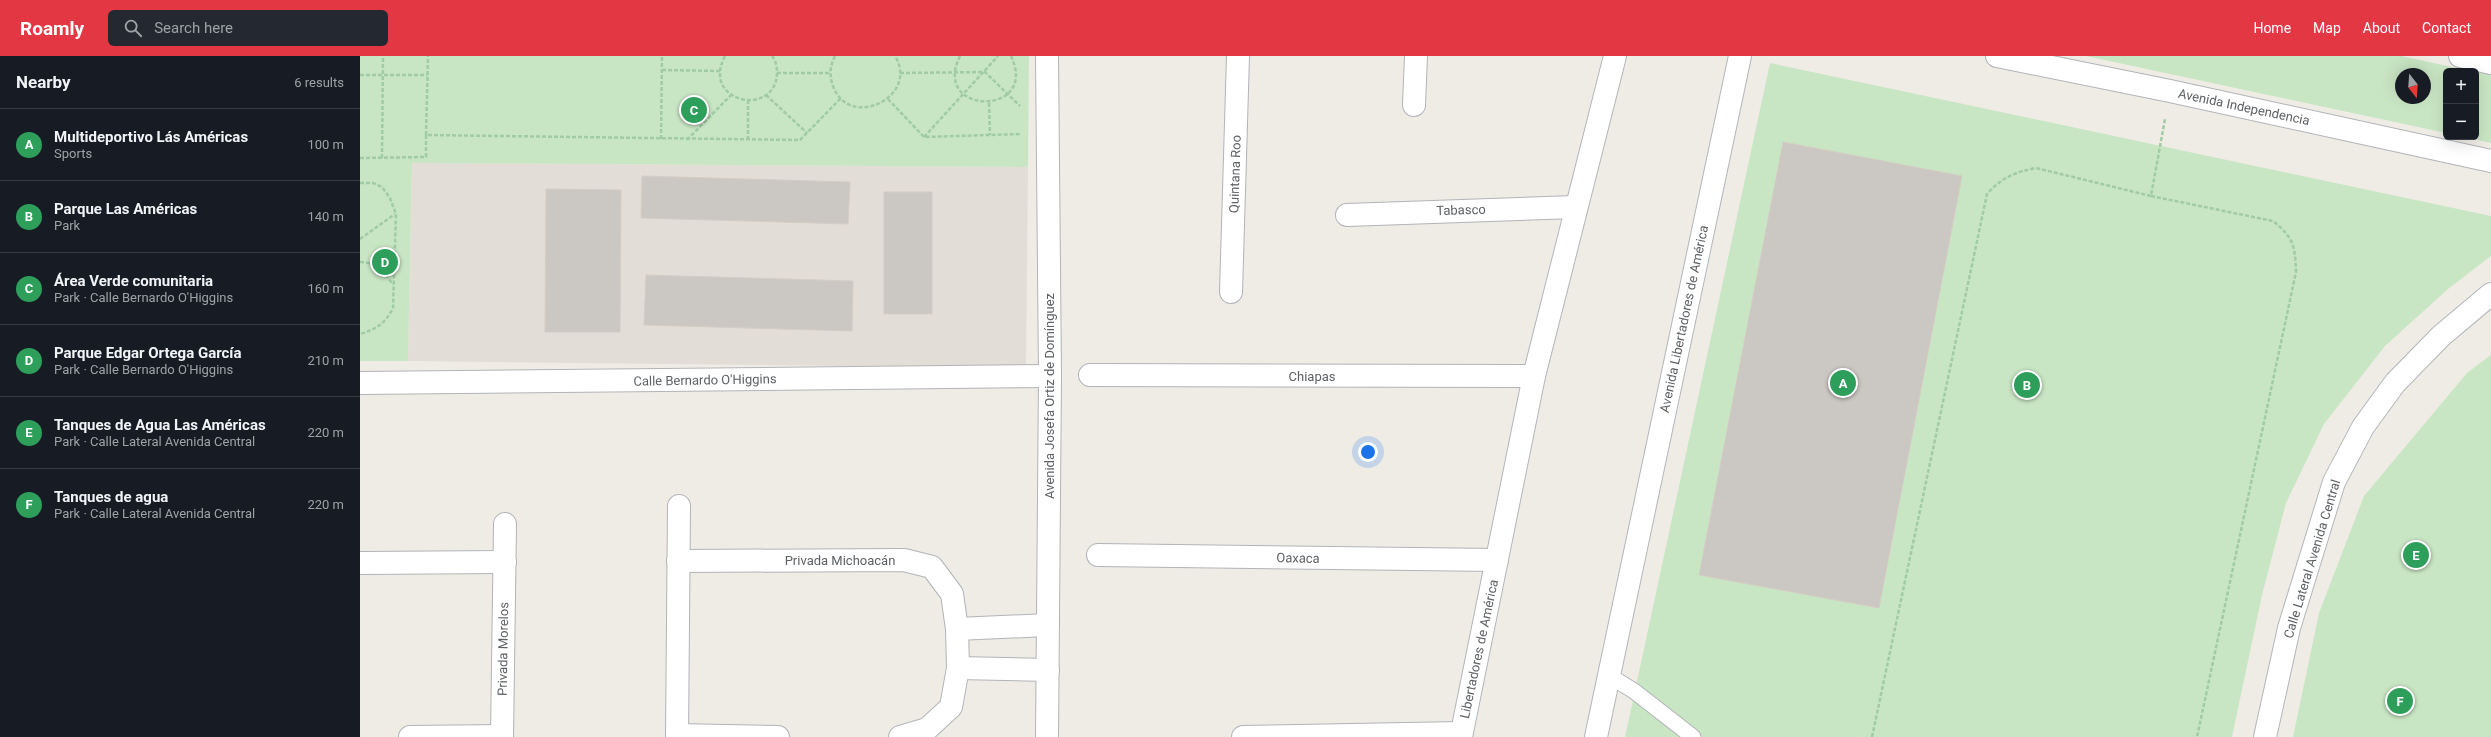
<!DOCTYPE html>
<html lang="en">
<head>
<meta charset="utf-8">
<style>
  body { margin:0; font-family:Roboto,sans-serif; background:#242831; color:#f1f3f6 }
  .controls { position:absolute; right:12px; top:12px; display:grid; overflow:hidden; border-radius:6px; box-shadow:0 4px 16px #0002 }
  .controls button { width:36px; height:36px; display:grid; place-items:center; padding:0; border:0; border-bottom:1px solid #363941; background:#171b24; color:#f1f3f6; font:20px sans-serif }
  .compass { position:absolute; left:2035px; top:12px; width:36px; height:36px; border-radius:50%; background:#171b24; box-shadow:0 4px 16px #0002; rotate:163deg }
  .you { position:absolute; left:1008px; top:396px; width:14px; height:14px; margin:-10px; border:3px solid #fff; border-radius:50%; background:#1a73e8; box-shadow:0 0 0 6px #1a73e833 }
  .badge { display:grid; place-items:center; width:26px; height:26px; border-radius:50%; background:#e43744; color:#fff; font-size:13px; font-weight:700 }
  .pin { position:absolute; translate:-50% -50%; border:2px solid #fff; box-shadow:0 1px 4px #0006 }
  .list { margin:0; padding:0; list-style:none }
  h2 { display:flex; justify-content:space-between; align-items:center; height:52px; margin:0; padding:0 16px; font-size:17px }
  h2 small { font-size:13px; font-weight:400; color:#9ea1a6 }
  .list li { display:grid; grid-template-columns:26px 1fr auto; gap:12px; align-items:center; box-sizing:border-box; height:72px; padding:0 16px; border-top:1px solid #363941 }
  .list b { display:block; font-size:15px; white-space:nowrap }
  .list p { margin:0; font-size:13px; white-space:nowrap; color:#9ea1a6 }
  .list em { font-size:13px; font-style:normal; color:#9ea1a6 }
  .icon { flex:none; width:22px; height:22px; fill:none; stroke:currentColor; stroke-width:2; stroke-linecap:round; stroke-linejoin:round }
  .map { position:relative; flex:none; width:2131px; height:681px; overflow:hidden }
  header { display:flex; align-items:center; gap:24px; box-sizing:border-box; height:56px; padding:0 20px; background:#e43744; color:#fff }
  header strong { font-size:19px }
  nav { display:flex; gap:22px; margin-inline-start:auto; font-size:14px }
  .search { width:280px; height:36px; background:#242831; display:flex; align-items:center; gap:10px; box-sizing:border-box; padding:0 14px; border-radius:6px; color:#9ea1a6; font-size:15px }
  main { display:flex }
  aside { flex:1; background:#171b24 }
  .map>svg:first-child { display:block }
</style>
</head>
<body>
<header>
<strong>Roamly</strong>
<div class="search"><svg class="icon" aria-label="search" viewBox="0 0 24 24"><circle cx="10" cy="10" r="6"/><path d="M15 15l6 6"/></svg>Search here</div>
<nav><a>Home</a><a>Map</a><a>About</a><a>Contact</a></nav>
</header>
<main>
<aside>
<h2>Nearby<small>6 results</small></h2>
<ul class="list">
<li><span class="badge" style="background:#2e9e5b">A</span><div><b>Multideportivo Lás Américas</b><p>Sports</p></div><em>100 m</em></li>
<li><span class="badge" style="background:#2e9e5b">B</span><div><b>Parque Las Américas</b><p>Park</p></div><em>140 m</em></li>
<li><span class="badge" style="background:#2e9e5b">C</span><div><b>Área Verde comunitaria</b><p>Park · Calle Bernardo O'Higgins</p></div><em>160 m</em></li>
<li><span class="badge" style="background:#2e9e5b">D</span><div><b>Parque Edgar Ortega García</b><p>Park · Calle Bernardo O'Higgins</p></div><em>210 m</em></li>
<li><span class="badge" style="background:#2e9e5b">E</span><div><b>Tanques de Agua Las Américas</b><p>Park · Calle Lateral Avenida Central</p></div><em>220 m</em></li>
<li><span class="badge" style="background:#2e9e5b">F</span><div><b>Tanques de agua</b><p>Park · Calle Lateral Avenida Central</p></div><em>220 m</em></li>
</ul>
</aside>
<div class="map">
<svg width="2131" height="681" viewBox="0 0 2131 681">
  <rect width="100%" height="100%" fill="#efece6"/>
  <path fill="#e2ddd7" d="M 52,107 L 668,111 L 666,312 L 48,305 Z"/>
  <g fill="#c9e6c4" fill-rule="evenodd">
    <path d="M 0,0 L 669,0 L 668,111 L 52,107 L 48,305 L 0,305 Z"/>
    <path d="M 1726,0 L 2041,0 L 2111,15 L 2086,15 L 2086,77 ZM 2041,18 L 2065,18 L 2065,42 L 2041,42 Z"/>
    <path d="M 1410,7 L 2131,160 L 2131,200 L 2088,233 L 2025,290 L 1964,368 L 1926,447 L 1902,539 L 1872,681 L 1265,681 Z"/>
    <path d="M 2116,16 L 2131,19 L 2131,87 L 2105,81 L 2116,81 Z"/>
    <path d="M 2131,299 L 2131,681 L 1933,681 L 1959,557 L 2004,440 L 2107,317 Z"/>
  </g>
  <g fill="#cbc7c3" stroke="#d4cdc4">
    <path d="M 1423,86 L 1602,120 L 1519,552 L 1339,519 Z"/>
    <path d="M 282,120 L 490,126 L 488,168 L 281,162 Z"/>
    <path d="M 186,133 L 261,134 L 260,276 L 185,276 Z"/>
    <rect x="524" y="136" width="48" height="122"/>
    <path d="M 286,219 L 493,225 L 492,275 L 284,269 Z"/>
  </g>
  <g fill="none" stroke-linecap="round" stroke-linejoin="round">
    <g stroke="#b1b4b8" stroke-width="17">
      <path id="service" d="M 1248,619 L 1274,635 L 1333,681"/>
    </g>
    <g stroke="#b1b4b8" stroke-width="24">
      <g id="minor">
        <path d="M 687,0 L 690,320 L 687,681"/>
        <path d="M 1637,0 L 1810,35 L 2131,105"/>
        <path d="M 2100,0 L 2131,7"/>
        <path d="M 1054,49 L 1056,0"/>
        <path d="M 987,159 L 1215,151"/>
        <path d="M 871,236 L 878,0"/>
        <path d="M 730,319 L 1174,320"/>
        <path d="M 0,327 L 690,320"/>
        <path d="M 738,499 L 1137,504"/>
        <path d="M 318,505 L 544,504 L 572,511 L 592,538 L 597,573 L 598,612 L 591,651 L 567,673 L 540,681"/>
        <path d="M 0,507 L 145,506"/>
        <path d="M 597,573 L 688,569"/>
        <path d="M 598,612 L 688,614"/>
        <path d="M 317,679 L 418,681"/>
        <path d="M 50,681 L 142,680"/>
        <path d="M 142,681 L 145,468"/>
        <path d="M 317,681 L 319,450"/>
        <path d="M 883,681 L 1101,677"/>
      </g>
    </g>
    <g stroke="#b2b6ba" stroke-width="24">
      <g id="secondary">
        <path d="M 1101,681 L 1174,320 L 1255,0"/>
        <path d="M 1236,681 L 1380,0"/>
        <path d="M 1905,681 L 1929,572 L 1974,426 L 2003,371 L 2035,327 L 2081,280 L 2131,238"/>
      </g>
    </g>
    <g stroke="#a0cba5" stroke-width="2.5" stroke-dasharray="4 2" stroke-linecap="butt">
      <path d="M 365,0 C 340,47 416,62 417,17 C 417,11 416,5 412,0"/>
      <path d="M 475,0 C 470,10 469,19 473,30 C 489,75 560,41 535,0"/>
      <path d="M 600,0 C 570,60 680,61 651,0"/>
      <path d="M 302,14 L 360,15"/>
      <path d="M 417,17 L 470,17"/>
      <path d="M 540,17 L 625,16 L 660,50"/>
      <path d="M 0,19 L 67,19"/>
      <path d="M 406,39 L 447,77"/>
      <path d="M 528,43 L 564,81 L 661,78"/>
      <path d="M 629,47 L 630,79"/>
      <path d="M 66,79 L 68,0"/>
      <path d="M 564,81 L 638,0"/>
      <path d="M 301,83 L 302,0"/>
      <path d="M 327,84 L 371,39"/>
      <path d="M 388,84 L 388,45"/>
      <path d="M 0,102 L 66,101 L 66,79 L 440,84 L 481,42"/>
      <path d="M 22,102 L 23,0"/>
      <path d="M 0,127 L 13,127 L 22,131 L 30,142 L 36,158 L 33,252 C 25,268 16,273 0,278"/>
      <path d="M 1791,140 L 1913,165 C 1934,182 1935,190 1936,216 L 1837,681"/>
      <path d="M 0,183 L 35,158"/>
      <path d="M 0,206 C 17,206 24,215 33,229"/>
      <path d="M 1512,681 L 1627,138 C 1641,122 1655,116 1676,112 L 1791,140 L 1805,63"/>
    </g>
    <use href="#service" stroke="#fff" stroke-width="15"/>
    <use href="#minor" stroke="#fff" stroke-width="22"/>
    <use href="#secondary" stroke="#fff" stroke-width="22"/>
  </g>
  <g text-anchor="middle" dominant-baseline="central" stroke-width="3" stroke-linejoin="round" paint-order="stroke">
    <g font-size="13" fill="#5e6266" stroke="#fff">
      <text transform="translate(1884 51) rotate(12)">Avenida Independencia</text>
      <text transform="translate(875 118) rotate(-88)">Quintana Roo</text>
      <text transform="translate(1101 154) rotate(-2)">Tabasco</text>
      <text transform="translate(1324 263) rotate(-78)">Avenida Libertadores de América</text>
      <text x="952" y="320">Chiapas</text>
      <text transform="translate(345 324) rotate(-1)">Calle Bernardo O'Higgins</text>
      <text transform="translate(689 340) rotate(-90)">Avenida Josefa Ortiz de Domínguez</text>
      <text transform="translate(938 502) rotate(1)">Oaxaca</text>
      <text transform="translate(1952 503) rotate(-73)">Calle Lateral Avenida Central</text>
      <text x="480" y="504">Privada Michoacán</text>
      <text transform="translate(143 593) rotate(-89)">Privada Morelos</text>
      <text transform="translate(1119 593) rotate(-78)">Libertadores de América</text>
    </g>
  </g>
</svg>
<div class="controls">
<button>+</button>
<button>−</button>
</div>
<svg class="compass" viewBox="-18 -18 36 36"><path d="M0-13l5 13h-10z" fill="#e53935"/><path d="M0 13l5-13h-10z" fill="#9ea1a6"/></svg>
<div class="you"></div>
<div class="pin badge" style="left:1483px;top:327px;background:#2e9e5b">A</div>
<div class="pin badge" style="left:1667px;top:329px;background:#2e9e5b">B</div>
<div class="pin badge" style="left:334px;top:54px;background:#2e9e5b">C</div>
<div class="pin badge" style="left:25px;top:206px;background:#2e9e5b">D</div>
<div class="pin badge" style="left:2056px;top:499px;background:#2e9e5b">E</div>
<div class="pin badge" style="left:2040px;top:645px;background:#2e9e5b">F</div>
</div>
</main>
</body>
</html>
